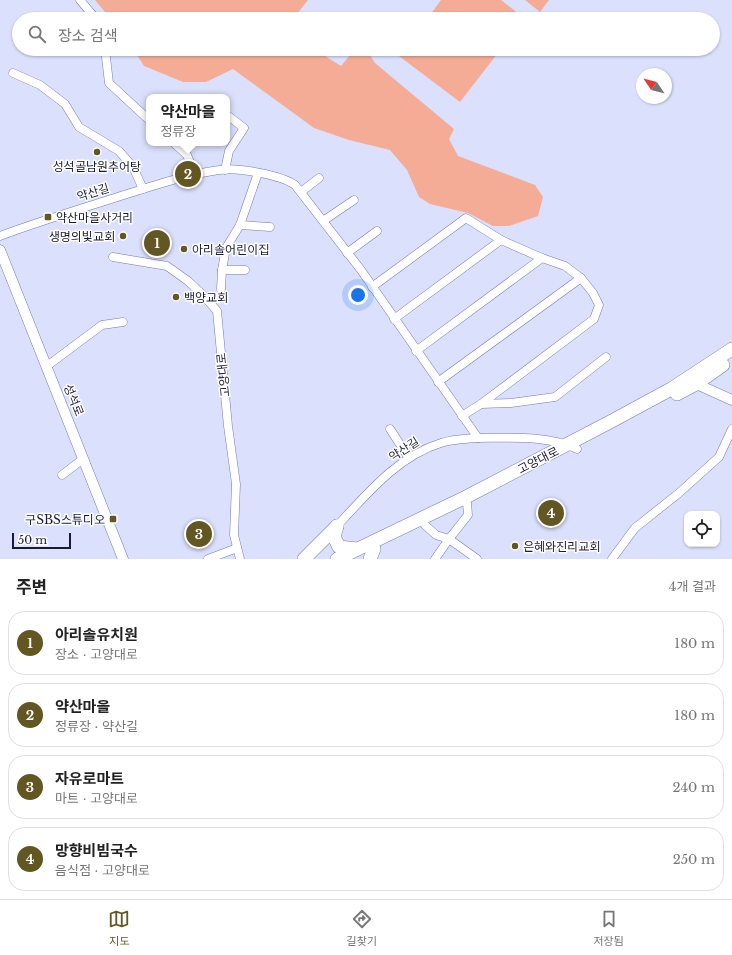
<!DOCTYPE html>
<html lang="ko">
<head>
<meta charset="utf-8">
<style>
  body { margin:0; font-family:"Libre Baskerville","Noto Sans KR",serif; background:#f6f6f6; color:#222 }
  .controls { position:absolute; right:12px; bottom:12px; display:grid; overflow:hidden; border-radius:8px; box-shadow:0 1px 3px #0004 }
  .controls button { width:36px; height:36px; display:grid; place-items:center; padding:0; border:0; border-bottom:1px solid #e0e0e0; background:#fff; color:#222; font:20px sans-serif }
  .compass { position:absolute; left:636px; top:68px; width:36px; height:36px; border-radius:50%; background:#fff; box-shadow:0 1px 3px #0004; rotate:305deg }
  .scale { position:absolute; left:12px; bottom:10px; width:59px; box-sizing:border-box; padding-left:4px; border:2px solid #191b35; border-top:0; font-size:11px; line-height:14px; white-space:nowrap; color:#191b35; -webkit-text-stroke:3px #fff; paint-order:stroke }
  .you { position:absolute; left:358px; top:295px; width:14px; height:14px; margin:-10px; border:3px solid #fff; border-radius:50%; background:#1a73e8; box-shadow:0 0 0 6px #1a73e833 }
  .badge { display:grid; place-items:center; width:26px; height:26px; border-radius:50%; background:#625723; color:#fff; font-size:13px; font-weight:700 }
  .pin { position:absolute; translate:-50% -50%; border:2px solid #fff; box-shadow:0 1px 4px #0006 }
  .popup { position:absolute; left:146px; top:94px; width:84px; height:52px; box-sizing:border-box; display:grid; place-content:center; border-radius:8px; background:#fff; filter:drop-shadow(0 1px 3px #0005); font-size:13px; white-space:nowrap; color:#767676 }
  .popup b { font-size:15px; color:#222 }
  .popup::after { content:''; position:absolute; left:50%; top:100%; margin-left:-8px; border:8px solid transparent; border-top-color:#fff }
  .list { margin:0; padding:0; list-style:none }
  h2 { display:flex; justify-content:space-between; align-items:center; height:52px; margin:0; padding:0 16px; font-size:17px }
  h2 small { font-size:13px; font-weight:400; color:#767676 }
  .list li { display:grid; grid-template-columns:26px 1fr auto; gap:12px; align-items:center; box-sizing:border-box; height:64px; margin:0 8px 8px; padding:0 8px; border:1px solid #e0e0e0; border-radius:16px }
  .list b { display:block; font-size:15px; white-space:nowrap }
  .list p { margin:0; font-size:13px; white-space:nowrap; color:#767676 }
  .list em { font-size:13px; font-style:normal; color:#767676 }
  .icon { flex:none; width:22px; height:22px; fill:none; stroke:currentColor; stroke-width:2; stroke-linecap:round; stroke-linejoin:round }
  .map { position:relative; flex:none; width:732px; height:559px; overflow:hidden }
  .search { position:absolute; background:#fff; box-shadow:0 1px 3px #0004; left:12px; right:12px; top:12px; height:44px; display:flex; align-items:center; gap:10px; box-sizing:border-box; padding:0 14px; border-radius:22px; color:#767676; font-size:15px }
  .sheet { height:340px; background:#fff }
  nav { display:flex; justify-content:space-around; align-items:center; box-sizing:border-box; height:56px; border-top:1px solid #e0e0e0; background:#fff; font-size:11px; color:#767676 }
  nav a { display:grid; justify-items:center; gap:2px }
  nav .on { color:#625723 }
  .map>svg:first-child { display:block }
</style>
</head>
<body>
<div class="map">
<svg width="732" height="559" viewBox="0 0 732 559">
  <rect width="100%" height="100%" fill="#dbe0fd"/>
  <g fill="#f4ac97">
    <path d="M 95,0 L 308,0 L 293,19 L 111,19 Z"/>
    <path d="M 441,0 L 501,0 L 524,18 L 524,19 L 427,19 Z"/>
    <path d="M 525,0 L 549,0 L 540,12 Z"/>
    <path d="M 133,49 L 314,49 L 341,66 L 355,49 L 366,49 L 375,63 L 454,129 L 449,139 L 458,156 L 535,185 L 543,197 L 538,216 L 509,226 L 493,226 L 468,213 L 430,204 L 419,197 L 407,170 L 390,150 L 349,140 L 314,128 L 233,69 L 206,82 L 183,82 L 144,66 Z"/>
    <path d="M 404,49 L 501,49 L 460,102 L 399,56 Z"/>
  </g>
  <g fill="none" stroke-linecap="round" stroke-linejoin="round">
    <g stroke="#717abb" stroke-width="9">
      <g id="minor">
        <path d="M 80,0 L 96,19"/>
        <path d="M 105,49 L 109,83 L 149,120"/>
        <path d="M 13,73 L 40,85 L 65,104 L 79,127 L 119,151 L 133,167 L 143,189"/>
        <path d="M 174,143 L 187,155 L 195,175"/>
        <path d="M 225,170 L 229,151 L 244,128 L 227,115"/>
        <path d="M 301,192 L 319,178"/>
        <path d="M 323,221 L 354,200"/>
        <path d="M 240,225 L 270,227"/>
        <path d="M 0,236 C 43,220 87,207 130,193 C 159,184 189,174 219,170 C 237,167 281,175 295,185 L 361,270 L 478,438 C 466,439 453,439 441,443 C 398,456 367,494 337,526"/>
        <path d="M 347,253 L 377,231"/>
        <path d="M 113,257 L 167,266 L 188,281 L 203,295 L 217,311 L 228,426 L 236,484 L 234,535 L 240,559"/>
        <path d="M 222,270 L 245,270"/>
        <path d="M 372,287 L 466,218 L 501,240 L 542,258 L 565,266 L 581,278 L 593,293 L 599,305 L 594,319 L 481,404 L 462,416"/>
        <path d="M 221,289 L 222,270 L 226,248 L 240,225 L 258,173"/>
        <path d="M 394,319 L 501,240"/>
        <path d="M 416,351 L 542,258"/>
        <path d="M 47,366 L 102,325 L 123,322"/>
        <path d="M 438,382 L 581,278"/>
        <path d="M 481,404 L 511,403 L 555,397 L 606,357"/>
        <path d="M 390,429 L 409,458"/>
        <path d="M 478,438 C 509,438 548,435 577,449"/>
        <path d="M 62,475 L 83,459"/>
        <path d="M 425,525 L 436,535 L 449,539 L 477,559"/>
        <path d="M 208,559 L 237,548"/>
        <path d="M 435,559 L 449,539 L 468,515 L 467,503"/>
        <path d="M 612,559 L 635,528 L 679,493 L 719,457 L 732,429"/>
      </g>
    </g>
    <g stroke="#717abb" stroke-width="11">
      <g id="tertiary">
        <path d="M 0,250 L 123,559"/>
        <path d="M 692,382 L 732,400"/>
      </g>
    </g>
    <g stroke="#717abb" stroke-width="14">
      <g id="primary">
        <path d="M 677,394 L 696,384 L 723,365"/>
        <path d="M 337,526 L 334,537 L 339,547 L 357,549"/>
        <path d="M 304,559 L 337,526"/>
        <path d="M 337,559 L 466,497 L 610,422 L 671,389 L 732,349"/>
        <path d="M 370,559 L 374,549"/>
      </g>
    </g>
    <use href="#minor" stroke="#fff" stroke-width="8"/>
    <use href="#tertiary" stroke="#fff" stroke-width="10"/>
    <use href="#primary" stroke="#fff" stroke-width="13"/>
  </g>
  <g fill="#625723" stroke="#fff" stroke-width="1.5">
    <circle cx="97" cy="152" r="4"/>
    <rect x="44" y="213" width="8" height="8" rx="2"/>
    <circle cx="123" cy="236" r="4"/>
    <circle cx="184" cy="249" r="4"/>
    <circle cx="176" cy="297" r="4"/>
    <rect x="109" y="515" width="8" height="8" rx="2"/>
    <circle cx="515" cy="546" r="4"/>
  </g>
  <g text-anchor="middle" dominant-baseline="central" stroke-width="3" stroke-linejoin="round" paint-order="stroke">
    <g font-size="12" fill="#191b35" stroke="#fff" text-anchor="start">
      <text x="97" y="166" text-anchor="middle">성석골남원추어탕</text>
      <text x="56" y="217">약산마을사거리</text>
      <text x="115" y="236" text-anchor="end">생명의빛교회</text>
      <text x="192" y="249">아리솔어린이집</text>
      <text x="184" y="297">백양교회</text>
      <text x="105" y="519" text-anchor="end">구SBS스튜디오</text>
      <text x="523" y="546">은혜와진리교회</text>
    </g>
    <g font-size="12" fill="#191b35" stroke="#fff">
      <text transform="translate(93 192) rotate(-17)">약산길</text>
      <text transform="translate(223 375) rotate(-96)">고양대로</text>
      <text transform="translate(74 400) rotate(68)">성석로</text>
      <text transform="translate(404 449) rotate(-33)">약산길</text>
      <text transform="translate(538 460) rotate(-27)">고양대로</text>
    </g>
  </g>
</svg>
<div class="controls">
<button><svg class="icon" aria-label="locate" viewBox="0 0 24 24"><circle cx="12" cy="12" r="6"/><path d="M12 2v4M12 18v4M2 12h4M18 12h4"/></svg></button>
</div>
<svg class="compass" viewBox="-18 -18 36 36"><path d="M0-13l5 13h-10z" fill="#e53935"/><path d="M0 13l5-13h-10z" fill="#767676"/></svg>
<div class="scale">50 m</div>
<div class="you"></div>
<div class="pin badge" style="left:157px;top:243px">1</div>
<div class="pin badge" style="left:188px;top:174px">2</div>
<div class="popup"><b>약산마을</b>정류장</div>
<div class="pin badge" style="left:199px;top:534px">3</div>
<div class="pin badge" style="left:551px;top:513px">4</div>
<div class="search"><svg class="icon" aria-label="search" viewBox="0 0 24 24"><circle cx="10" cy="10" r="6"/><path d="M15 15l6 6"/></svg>장소 검색</div>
</div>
<section class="sheet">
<h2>주변<small>4개 결과</small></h2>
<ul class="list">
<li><span class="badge">1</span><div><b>아리솔유치원</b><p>장소 · 고양대로</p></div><em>180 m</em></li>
<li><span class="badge">2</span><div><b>약산마을</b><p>정류장 · 약산길</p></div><em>180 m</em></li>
<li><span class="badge">3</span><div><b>자유로마트</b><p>마트 · 고양대로</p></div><em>240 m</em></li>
<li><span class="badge">4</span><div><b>망향비빔국수</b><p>음식점 · 고양대로</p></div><em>250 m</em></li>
</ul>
</section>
<nav>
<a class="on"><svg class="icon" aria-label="map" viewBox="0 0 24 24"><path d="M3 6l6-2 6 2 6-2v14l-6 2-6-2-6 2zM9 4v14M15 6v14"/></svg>지도</a>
<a><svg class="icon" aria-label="directions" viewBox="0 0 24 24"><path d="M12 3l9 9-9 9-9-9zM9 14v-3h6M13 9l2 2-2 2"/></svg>길찾기</a>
<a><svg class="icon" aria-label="saved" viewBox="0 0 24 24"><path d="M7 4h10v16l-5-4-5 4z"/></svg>저장됨</a>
</nav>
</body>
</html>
